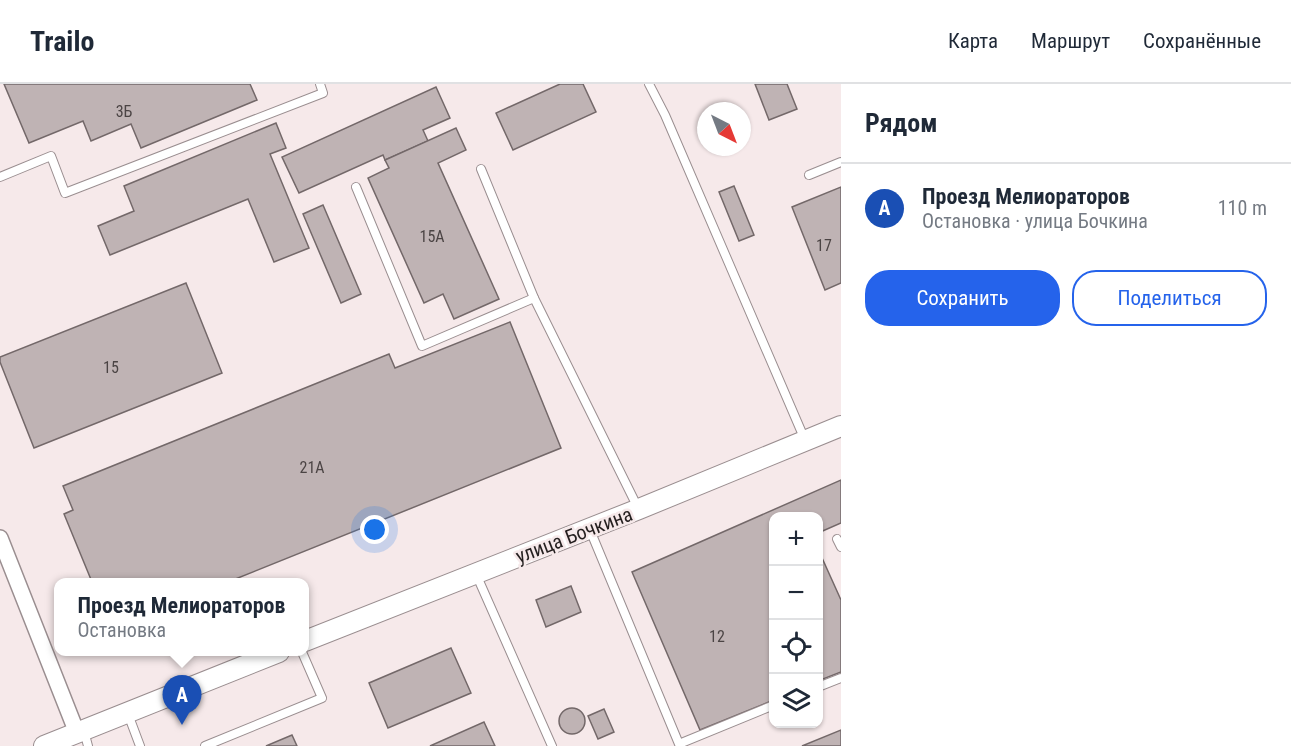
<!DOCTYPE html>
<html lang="ru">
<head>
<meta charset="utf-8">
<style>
  body { margin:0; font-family:"Roboto Condensed",sans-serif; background:#f2f2f3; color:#1f2937 }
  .controls { position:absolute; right:18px; bottom:18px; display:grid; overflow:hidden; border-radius:12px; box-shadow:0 2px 4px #0004 }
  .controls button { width:54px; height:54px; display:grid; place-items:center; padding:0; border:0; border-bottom:2px solid #e0e1e3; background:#fff; color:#1f2937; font:30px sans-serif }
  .compass { position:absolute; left:697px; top:18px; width:54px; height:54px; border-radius:50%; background:#fff; box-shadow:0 2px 4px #0004; rotate:138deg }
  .you { position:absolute; left:375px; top:446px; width:21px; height:21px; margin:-15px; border:4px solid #fff; border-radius:50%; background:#1a73e8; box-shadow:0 0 0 9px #1a73e833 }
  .badge { display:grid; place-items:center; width:39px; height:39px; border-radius:50%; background:#2563eb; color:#fff; font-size:20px; font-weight:700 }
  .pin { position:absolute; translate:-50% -50px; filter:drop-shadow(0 2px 3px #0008) }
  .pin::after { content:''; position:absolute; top:32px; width:21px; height:18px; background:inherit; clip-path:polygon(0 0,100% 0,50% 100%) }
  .popup { position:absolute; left:54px; top:494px; width:255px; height:78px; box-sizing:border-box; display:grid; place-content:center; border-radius:12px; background:#fff; filter:drop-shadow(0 2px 4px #0005); font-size:20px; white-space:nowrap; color:#747a83 }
  .popup b { font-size:22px; color:#1f2937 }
  .popup::after { content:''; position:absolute; left:50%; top:100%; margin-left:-12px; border:12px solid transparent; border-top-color:#fff }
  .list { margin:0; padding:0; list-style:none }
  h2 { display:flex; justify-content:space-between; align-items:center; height:78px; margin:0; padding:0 24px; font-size:26px }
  h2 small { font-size:20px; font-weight:400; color:#747a83 }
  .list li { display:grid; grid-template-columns:39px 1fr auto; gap:18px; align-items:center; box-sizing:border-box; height:90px; padding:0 24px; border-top:2px solid #e0e1e3 }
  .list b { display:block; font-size:22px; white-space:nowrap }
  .list p { margin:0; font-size:20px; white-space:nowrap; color:#747a83 }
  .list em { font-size:20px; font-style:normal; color:#747a83 }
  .actions { display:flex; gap:12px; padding:18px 24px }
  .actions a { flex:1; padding:14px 0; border:2px solid #2563eb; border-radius:24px; text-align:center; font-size:21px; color:#2563eb }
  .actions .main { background:#2563eb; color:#fff }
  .icon { flex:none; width:33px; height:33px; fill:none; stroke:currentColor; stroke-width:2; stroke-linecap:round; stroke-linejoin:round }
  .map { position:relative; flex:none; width:841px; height:662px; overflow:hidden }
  header { display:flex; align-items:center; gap:36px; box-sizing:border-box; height:84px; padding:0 30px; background:#fff; border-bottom:2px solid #e0e1e3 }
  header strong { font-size:28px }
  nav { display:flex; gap:33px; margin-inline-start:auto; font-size:21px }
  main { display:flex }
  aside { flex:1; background:#fff }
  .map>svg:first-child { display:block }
</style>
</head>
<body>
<header>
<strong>Trailo</strong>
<nav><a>Карта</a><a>Маршрут</a><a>Сохранённые</a></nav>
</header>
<main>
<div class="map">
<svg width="841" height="662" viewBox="0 0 841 662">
  <rect width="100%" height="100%" fill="#f6e9ea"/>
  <g fill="#bfb3b4" stroke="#736869" stroke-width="1.5">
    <path d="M 4,0 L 250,0 L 257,16 L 141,64 L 131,40 L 91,57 L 83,37 L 29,59 Z"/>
    <path d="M 560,0 L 583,0 L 596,28 L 513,66 L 496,29 Z"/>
    <path d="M 755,0 L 787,0 L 797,25 L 769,36 Z"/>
    <path d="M 436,3 L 450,34 L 423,46 L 428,57 L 385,76 L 383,71 L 299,109 L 282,73 Z"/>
    <path d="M 276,39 L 286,64 L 270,70 L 309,164 L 274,178 L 248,115 L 110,171 L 98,142 L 134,127 L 124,102 Z"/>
    <path d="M 456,44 L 466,66 L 438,79 L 499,215 L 454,235 L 443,210 L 424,219 L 368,94 L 389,84 L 385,76 Z"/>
    <path d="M 734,102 L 754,151 L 739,157 L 719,108 Z"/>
    <path d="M 841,103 L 841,199 L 825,206 L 792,123 Z"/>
    <path d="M 323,121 L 361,210 L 341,219 L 303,130 Z"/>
    <path d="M 186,199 L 222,289 L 34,364 L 0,278 L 0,273 Z"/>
    <path d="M 510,238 L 561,364 L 228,498 L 92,498 L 64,430 L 73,426 L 63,402 L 389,270 L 395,284 Z"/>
    <path d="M 841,396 L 841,439 L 818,449 L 818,432 L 774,432 L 774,616 L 700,646 L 632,488 Z"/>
    <path d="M 818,465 L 841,516 L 841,588 L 818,597 Z"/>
    <path d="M 571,502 L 581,528 L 546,543 L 536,516 Z"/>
    <path d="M 451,564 L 471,609 L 388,644 L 369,599 Z"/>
    <circle cx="572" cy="637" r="13"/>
    <path d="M 604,625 L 614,648 L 598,655 L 588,632 Z"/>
    <path d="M 484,638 L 495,662 L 430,662 Z"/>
    <path d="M 841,646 L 841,662 L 802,662 Z"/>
    <path d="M 292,651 L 297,662 L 266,662 Z"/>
  </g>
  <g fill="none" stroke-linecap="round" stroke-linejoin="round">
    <g stroke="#9a8e90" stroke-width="10">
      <g id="service">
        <path d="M 649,0 L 665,31 L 805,356"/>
        <path d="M 481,85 L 534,214 L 638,424"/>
        <path d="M 809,91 L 841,78"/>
        <path d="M 0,93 L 51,72 L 65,109 L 323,9 L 320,0"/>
        <path d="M 356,103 L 422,262 L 534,214"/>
        <path d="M 590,446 L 679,660 L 774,621"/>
        <path d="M 837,455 L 841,463"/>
        <path d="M 476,490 L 552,662"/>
        <path d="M 818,603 L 841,594"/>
        <path d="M 128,630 L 140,662"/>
        <path d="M 84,647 L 88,662"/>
        <path d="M 205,662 L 322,614 L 302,568"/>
      </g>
    </g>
    <g stroke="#9a8e90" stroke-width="18">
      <path id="minor" d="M 0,454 L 77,649"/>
    </g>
    <g stroke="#9a8e90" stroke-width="22">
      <g id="tertiary">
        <path d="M 305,557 L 639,425 L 841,342"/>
        <path d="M 44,662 L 279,568"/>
      </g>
    </g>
    <use href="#service" stroke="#fff" stroke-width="8"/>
    <use href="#minor" stroke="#fff" stroke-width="15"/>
    <use href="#tertiary" stroke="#fff" stroke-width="20"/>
  </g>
  <g text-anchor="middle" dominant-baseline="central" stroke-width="5" stroke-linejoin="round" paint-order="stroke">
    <g font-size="16" fill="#4b4444">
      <text x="124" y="27">3Б</text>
      <text x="432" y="152">15А</text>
      <text x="824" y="161">17</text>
      <text x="111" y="283">15</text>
      <text x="312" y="383">21А</text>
      <text x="717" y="552">12</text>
    </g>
    <g font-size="20" fill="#241f1f" stroke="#f6e9ea">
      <text transform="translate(574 451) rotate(-21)">улица Бочкина</text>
    </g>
  </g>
</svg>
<div class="controls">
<button>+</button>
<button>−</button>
<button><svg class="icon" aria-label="locate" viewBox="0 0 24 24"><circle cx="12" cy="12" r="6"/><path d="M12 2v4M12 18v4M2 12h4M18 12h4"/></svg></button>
<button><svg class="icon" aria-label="layers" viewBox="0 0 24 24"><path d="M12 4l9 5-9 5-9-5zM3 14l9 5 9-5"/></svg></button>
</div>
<svg class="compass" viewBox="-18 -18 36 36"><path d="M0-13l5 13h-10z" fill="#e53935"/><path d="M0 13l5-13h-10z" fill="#747a83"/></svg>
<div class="you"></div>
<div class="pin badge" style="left:182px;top:641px;background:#1a4fb4">A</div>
<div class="popup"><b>Проезд Мелиораторов</b>Остановка</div>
</div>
<aside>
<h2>Рядом<small></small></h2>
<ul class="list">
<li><span class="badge" style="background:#1a4fb4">A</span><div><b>Проезд Мелиораторов</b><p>Остановка · улица Бочкина</p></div><em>110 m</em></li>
</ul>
<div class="actions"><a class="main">Сохранить</a><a>Поделиться</a></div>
</aside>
</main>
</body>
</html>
